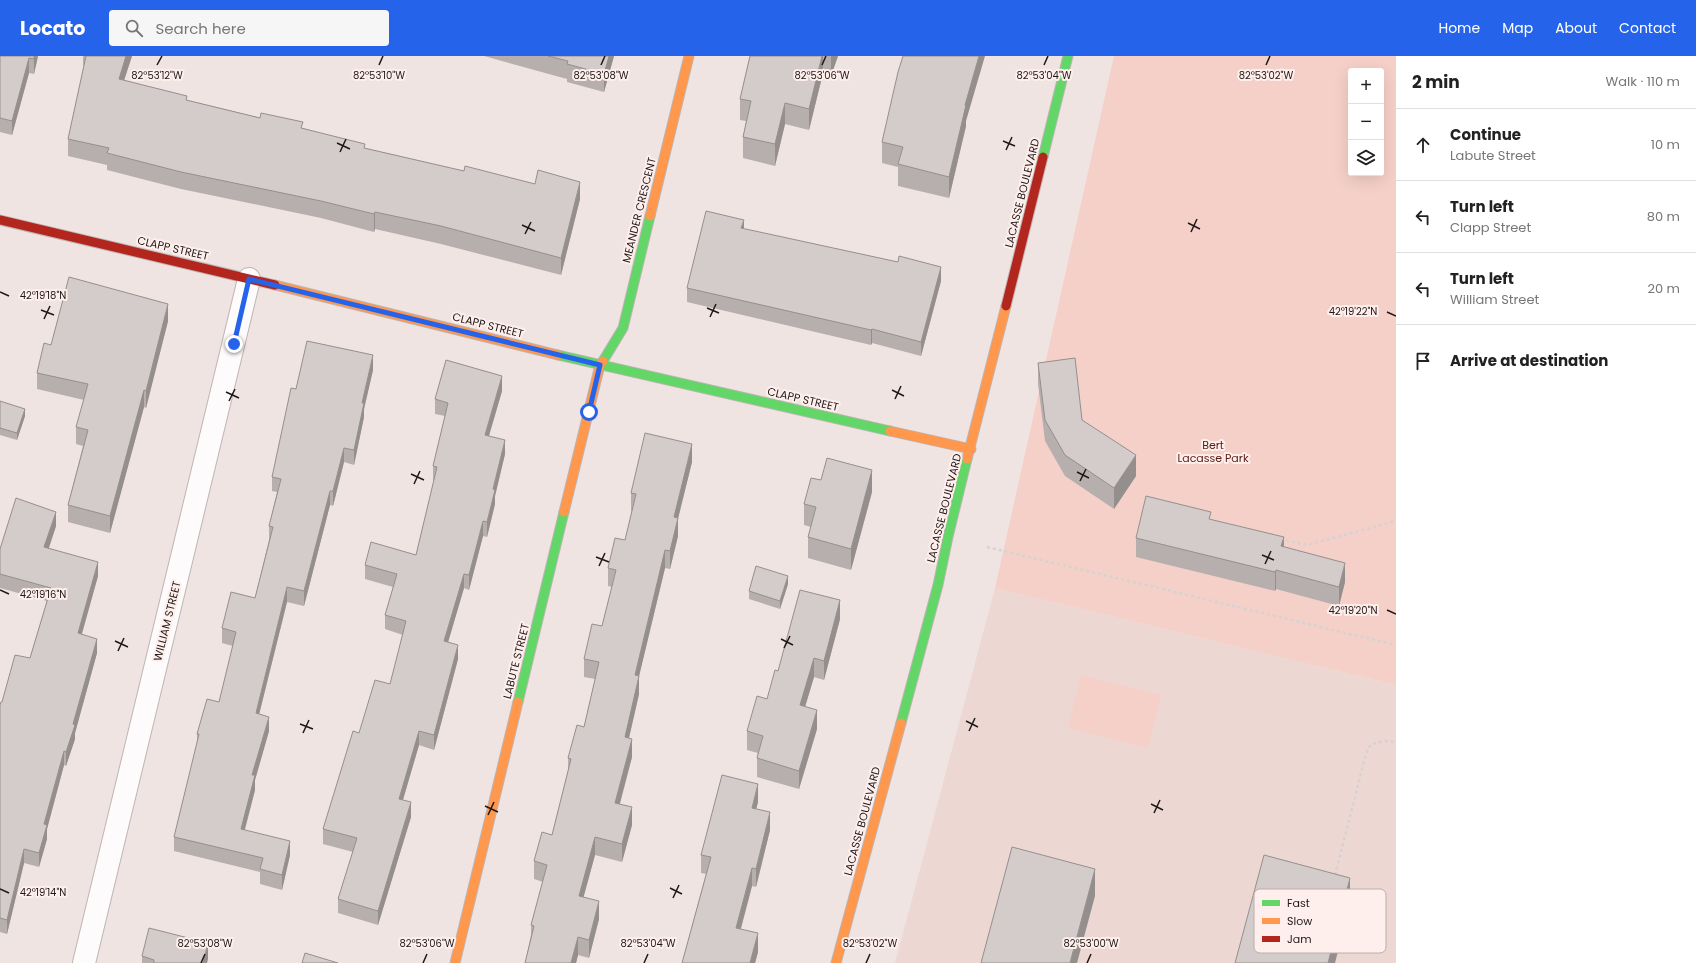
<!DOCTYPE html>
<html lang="en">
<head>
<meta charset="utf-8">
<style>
  body { margin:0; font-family:Poppins,sans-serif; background:#f6f6f6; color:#222 }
  .controls { position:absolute; right:12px; top:12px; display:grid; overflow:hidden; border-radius:4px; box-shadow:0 4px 16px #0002 }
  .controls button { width:36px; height:36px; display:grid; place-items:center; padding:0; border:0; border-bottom:1px solid #e0e0e0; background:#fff; color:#222; font:20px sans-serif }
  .stop { position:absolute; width:12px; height:12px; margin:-9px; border:3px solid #2563eb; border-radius:50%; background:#fff }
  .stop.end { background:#2563eb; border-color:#fff; box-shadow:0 1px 4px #0008 }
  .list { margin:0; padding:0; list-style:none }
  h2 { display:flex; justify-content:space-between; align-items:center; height:52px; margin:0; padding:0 16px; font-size:17px }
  h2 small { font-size:13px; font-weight:400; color:#767676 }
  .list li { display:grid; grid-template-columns:26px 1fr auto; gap:12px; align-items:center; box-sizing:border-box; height:72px; padding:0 16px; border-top:1px solid #e0e0e0 }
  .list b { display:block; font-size:15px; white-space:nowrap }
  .list p { margin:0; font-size:13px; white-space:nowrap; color:#767676 }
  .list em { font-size:13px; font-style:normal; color:#767676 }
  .icon { flex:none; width:22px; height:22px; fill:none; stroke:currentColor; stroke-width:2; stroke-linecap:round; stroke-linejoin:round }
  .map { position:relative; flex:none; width:1396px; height:907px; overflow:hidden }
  header { display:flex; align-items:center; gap:24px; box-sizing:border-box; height:56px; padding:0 20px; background:#2563eb; color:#fff }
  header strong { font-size:19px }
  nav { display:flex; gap:22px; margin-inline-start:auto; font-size:14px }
  .search { width:280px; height:36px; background:#f6f6f6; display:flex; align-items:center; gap:10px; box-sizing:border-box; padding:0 14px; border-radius:4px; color:#767676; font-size:15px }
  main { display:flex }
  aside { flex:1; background:#fff }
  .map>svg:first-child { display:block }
</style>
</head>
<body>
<header>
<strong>Locato</strong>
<div class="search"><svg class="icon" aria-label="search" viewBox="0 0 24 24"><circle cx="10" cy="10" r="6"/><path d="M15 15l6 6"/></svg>Search here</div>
<nav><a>Home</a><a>Map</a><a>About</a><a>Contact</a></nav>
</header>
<main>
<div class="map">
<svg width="1396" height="907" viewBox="0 0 1396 907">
  <rect width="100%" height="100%" fill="#efe4e2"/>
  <path fill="#ecd7d3" d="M 995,532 L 1396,629 L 1396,907 L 895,907 Z"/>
  <g fill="#f5d0c8" fill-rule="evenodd">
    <path d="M 1114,0 L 1396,0 L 1396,629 L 995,532 ZM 1351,15 L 1381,15 L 1381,117 L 1351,117 Z"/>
    <path d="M 1081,619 L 1161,639 L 1148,692 L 1068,672 Z"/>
  </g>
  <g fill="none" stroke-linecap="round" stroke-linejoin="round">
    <g stroke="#beb5b4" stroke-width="24">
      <path id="street" d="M 84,907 L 249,223"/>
    </g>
    <g stroke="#beb5b4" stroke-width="11">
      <g id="fast">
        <path d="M 1043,101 L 1068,0"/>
        <path d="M 558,299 L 890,375"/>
        <path d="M 603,305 L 623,272 L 650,160"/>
        <path d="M 518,646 L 564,456"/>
        <path d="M 901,667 L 938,529 L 948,481 L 967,403"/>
      </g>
    </g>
    <g stroke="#beb5b4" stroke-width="11">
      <g id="slow">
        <path d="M 650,160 L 689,0"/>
        <path d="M 275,229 L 558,299"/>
        <path d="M 890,375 L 971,393"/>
        <path d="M 967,403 L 1006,250"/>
        <path d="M 564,456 L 600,309 L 603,305"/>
        <path d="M 455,907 L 518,646"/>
        <path d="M 836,907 L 901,667"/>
      </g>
    </g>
    <g stroke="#beb5b4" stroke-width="11">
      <g id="jam">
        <path d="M 0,164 L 275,229"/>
        <path d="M 1006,250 L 1043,101"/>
      </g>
    </g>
    <g stroke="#d6d2d2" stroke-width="2.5" stroke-dasharray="3 3" stroke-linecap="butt">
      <path d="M 1280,483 L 1307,489 L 1396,465"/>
      <path d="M 987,491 L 1396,589"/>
      <path d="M 1335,819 L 1366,698 L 1371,688 L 1385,685 L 1396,686"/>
    </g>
    <use href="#street" stroke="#fdfbfb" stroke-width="22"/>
    <use href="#fast" stroke="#63d668" stroke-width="9"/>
    <use href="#slow" stroke="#ff974d" stroke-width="9"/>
    <use href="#jam" stroke="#b3261e" stroke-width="9"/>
  </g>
  <g fill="#b6afae">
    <path d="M 0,0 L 38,0 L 34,18 L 29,17 L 12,79 L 0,76 Z"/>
    <path d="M 83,0 L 132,0 L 124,24 L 187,44 L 303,72 L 365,92 L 580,143 L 561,219 L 441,188 L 375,173 L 374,176 L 321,162 L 181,133 L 107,114 L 107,109 L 68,100 L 68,83 L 84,10 L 83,9 Z"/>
    <path d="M 484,0 L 614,0 L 604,36 L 567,26 L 567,23 Z"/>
    <path d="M 750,0 L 838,0 L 831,20 L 823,17 L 809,74 L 785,68 L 775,110 L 743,102 L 743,81 L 746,65 L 740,64 L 740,43 Z"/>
    <path d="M 966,65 L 966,70 L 949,142 L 898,130 L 898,111 L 882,107 L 882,86 Z"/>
    <path d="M 744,173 L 941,225 L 921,300 L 872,287 L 871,289 L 687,246 L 687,232 Z"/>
    <path d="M 168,265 L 146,352 L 144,351 L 110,477 L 68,466 L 68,449 L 83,390 L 76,388 L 76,371 L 84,344 L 37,333 L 37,317 L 51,289 Z"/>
    <path d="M 1038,307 L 1082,364 L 1136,420 L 1114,453 L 1065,420 L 1045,385 L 1038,328 Z"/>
    <path d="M 373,314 L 364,353 L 364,361 L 354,409 L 344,406 L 333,450 L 330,449 L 304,550 L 287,546 L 259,658 L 269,675 L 255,724 L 255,734 L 245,774 L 290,799 L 282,834 L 260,828 L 260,816 L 174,795 L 174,781 L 197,688 L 197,678 L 219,646 L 233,590 L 222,587 L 222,572 L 255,542 L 269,484 L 269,470 L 277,436 L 272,435 L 272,421 L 296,333 Z"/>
    <path d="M 502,335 L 489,380 L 505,398 L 495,440 L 495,448 L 487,481 L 483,480 L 469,534 L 464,532 L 448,586 L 458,603 L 434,694 L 419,689 L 403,744 L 411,761 L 378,869 L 338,857 L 338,843 L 353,796 L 323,788 L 323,773 L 359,677 L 390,628 L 403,579 L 385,573 L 385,559 L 393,531 L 365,523 L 365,509 L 416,499 L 434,424 L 433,424 L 433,410 L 445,360 L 435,358 L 435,343 Z"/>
    <path d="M 0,345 L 25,360 L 17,384 L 0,379 Z"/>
    <path d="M 692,406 L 678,462 L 678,480 L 670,513 L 665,512 L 639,620 L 639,638 L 629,682 L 632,701 L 620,748 L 632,769 L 622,806 L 595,799 L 583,841 L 599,863 L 589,902 L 578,899 L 576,907 L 525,907 L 531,879 L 531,869 L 543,826 L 534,823 L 534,805 L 552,779 L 568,715 L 568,702 L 584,671 L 595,623 L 584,621 L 584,603 L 602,570 L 612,531 L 608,530 L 608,512 L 625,484 L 632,455 L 631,455 L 631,437 Z"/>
    <path d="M 821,424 L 872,436 L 851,514 L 808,502 L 808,481 L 811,471 L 804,469 L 804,448 Z"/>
    <path d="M 1211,464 L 1284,491 L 1345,526 L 1339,550 L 1276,533 L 1275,535 L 1136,501 L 1136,482 Z"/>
    <path d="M 56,470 L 49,492 L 98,520 L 82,578 L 97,597 L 75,677 L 75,683 L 66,710 L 64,709 L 47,773 L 47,783 L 39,811 L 24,807 L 7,878 L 0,876 L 0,649 L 30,602 L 47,545 L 0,532 L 0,493 Z"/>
    <path d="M 788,528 L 780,553 L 749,543 L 749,535 Z"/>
    <path d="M 840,563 L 824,624 L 814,621 L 805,650 L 817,673 L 799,733 L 757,721 L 757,702 L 758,697 L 747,694 L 747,675 L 767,643 L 778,615 Z"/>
    <path d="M 758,746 L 756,753 L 770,774 L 756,831 L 752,830 L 741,873 L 758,896 L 755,907 L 682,907 L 706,818 L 701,817 L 701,799 Z"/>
    <path d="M 142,900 L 208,902 L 207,907 L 142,907 Z"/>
  </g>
  <g fill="#948f8d">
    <path d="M 34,0 L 38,0 L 34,18 Z"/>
    <path d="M 126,0 L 132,0 L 119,40 L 119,23 Z"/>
    <path d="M 609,0 L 614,0 L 604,36 L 604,18 Z"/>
    <path d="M 822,0 L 823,0 L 823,17 L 809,74 L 809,53 Z"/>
    <path d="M 831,0 L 838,0 L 831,20 Z"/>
    <path d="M 979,0 L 985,0 L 966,65 L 966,70 L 949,142 L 949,121 L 965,49 Z"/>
    <path d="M 29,2 L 29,17 L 12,79 L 12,65 Z"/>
    <path d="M 785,47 L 785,68 L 775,110 L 775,88 Z"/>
    <path d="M 580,126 L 580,143 L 561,219 L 561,202 Z"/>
    <path d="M 375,156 L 375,173 L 374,176 L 374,158 Z"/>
    <path d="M 744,164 L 744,179 L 741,172 Z"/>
    <path d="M 941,211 L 941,225 L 921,300 L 921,286 Z"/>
    <path d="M 168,248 L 168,265 L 146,352 L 146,335 Z"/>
    <path d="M 872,273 L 872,287 L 871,289 L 871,274 Z"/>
    <path d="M 373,299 L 373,314 L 364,353 L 364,361 L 354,409 L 354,394 L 362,347 Z"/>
    <path d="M 502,320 L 502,335 L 485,393 L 485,379 Z"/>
    <path d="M 144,334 L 144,351 L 110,477 L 110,460 Z"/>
    <path d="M 25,353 L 25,360 L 17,384 L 17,377 Z"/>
    <path d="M 505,384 L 505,398 L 495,440 L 495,448 L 487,481 L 487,466 L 493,433 Z"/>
    <path d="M 692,388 L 692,406 L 674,479 L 674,461 Z"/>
    <path d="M 344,392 L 344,406 L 333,450 L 333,435 Z"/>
    <path d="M 1136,399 L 1136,420 L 1114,453 L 1114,432 Z"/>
    <path d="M 872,414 L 872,436 L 851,514 L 851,493 Z"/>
    <path d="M 330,435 L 330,449 L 304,550 L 304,535 Z"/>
    <path d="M 56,456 L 56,470 L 44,506 L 44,491 Z"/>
    <path d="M 678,462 L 678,480 L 670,513 L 670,495 Z"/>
    <path d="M 483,465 L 483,480 L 469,534 L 469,519 Z"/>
    <path d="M 1284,481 L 1284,500 L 1281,490 Z"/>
    <path d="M 665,494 L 665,512 L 635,637 L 635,619 Z"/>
    <path d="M 98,506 L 98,520 L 78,591 L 78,577 Z"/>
    <path d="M 1345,507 L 1345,526 L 1339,550 L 1339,531 Z"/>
    <path d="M 1276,514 L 1276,533 L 1275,535 L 1275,516 Z"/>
    <path d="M 464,518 L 464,532 L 444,600 L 444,585 Z"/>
    <path d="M 788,520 L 788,528 L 780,553 L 780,545 Z"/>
    <path d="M 287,531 L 287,546 L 256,671 L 256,657 Z"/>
    <path d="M 840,544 L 840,563 L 824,624 L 824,605 Z"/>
    <path d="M 97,583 L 97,597 L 75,677 L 75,683 L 66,710 L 66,696 L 73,668 Z"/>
    <path d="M 458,589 L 458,603 L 434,694 L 434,679 Z"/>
    <path d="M 814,602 L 814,621 L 800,668 L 800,649 Z"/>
    <path d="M 639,620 L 639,638 L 625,699 L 625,681 Z"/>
    <path d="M 817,654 L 817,673 L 799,733 L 799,715 Z"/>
    <path d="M 269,661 L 269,675 L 255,724 L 255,734 L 241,787 L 241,773 L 252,719 Z"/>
    <path d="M 419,675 L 419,689 L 399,757 L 399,743 Z"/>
    <path d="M 632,683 L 632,701 L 615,765 L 615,747 Z"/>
    <path d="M 64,695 L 64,709 L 47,773 L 47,783 L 39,811 L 39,797 L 44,768 Z"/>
    <path d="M 758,728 L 758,746 L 752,770 L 752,752 Z"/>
    <path d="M 411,746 L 411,761 L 378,869 L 378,855 Z"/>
    <path d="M 632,751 L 632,769 L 622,806 L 622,788 Z"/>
    <path d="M 770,756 L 770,774 L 756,831 L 756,813 Z"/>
    <path d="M 595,781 L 595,799 L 579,858 L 579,840 Z"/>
    <path d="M 290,785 L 290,799 L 282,834 L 282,819 Z"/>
    <path d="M 24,793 L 24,807 L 7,878 L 7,864 Z"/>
    <path d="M 752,812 L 752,830 L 736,890 L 736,872 Z"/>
    <path d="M 1095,813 L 1095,840 L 1077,907 L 1070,907 Z"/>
    <path d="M 1350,822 L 1350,848 L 1335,907 L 1328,907 Z"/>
    <path d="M 599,845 L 599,863 L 589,902 L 589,884 Z"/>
    <path d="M 758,877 L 758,896 L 755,907 L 750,907 Z"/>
    <path d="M 578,881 L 578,899 L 576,907 L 571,907 Z"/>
    <path d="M 208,887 L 208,902 L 207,907 L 203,907 Z"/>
  </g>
  <g fill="#d4ccca" stroke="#948f8d">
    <path d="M 0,0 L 34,0 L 34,3 L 29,2 L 12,65 L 0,62 Z"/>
    <path d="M 86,0 L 126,0 L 119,23 L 187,40 L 186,44 L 260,62 L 261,57 L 303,66 L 301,72 L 365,88 L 364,92 L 464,115 L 465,110 L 535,128 L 538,114 L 580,126 L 561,202 L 441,170 L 375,156 L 374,158 L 321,145 L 181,116 L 107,97 L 109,92 L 68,83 Z"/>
    <path d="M 548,0 L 609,0 L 604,18 L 567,8 L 568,5 Z"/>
    <path d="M 750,0 L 822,0 L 809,53 L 785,47 L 775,88 L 743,81 L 751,45 L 740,43 Z"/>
    <path d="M 903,0 L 979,0 L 965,49 L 966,49 L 949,121 L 898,108 L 903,91 L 882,86 L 898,16 Z"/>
    <path d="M 706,155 L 744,164 L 741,172 L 898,206 L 899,200 L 941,211 L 921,286 L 872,273 L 871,274 L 687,232 Z"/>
    <path d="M 69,221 L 168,248 L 146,335 L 144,334 L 110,460 L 68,449 L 88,374 L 76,371 L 88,328 L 37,317 L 44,287 L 51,289 Z"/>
    <path d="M 307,285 L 373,299 L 362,347 L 364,347 L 354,394 L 344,392 L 333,435 L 330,435 L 304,535 L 287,531 L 256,657 L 269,661 L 252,719 L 255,719 L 241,773 L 290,785 L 282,819 L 260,813 L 263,802 L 174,781 L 199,678 L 197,678 L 207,643 L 219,646 L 236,576 L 222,572 L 231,536 L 255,542 L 273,471 L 269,470 L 281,423 L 272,421 L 291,332 L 296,333 Z"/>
    <path d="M 1075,302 L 1082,364 L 1136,399 L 1114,432 L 1065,399 L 1045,364 L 1038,307 Z"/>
    <path d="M 446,304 L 502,320 L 485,379 L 505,384 L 493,433 L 495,434 L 487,466 L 483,465 L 469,519 L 464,518 L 444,585 L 458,589 L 434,679 L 419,675 L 399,743 L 411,746 L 378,855 L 338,843 L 357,782 L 323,773 L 353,675 L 359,677 L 375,624 L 390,628 L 406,565 L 385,559 L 397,518 L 365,509 L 371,486 L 416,499 L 437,411 L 433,410 L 448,347 L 435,343 Z"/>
    <path d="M 0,345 L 25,353 L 17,377 L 0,372 Z"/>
    <path d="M 645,377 L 692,388 L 674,461 L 678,462 L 670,495 L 665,494 L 635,619 L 639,620 L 625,681 L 632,683 L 615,747 L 632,751 L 622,788 L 595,781 L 579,840 L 599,845 L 589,884 L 578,881 L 571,907 L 525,907 L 534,870 L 531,869 L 547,809 L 534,805 L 542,776 L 552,779 L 571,703 L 568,702 L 577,669 L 584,671 L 599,606 L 584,603 L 592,568 L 602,570 L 616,514 L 608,512 L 615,482 L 625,484 L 636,438 L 631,437 Z"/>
    <path d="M 827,402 L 872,414 L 851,493 L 808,481 L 816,451 L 804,448 L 811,422 L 821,424 Z"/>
    <path d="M 1146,440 L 1211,456 L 1209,463 L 1284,481 L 1281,490 L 1345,507 L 1339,531 L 1276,514 L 1275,516 L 1136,482 Z"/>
    <path d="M 16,442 L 56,456 L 44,491 L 98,506 L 78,577 L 97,583 L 73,668 L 75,669 L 66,696 L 64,695 L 44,768 L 47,769 L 39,797 L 24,793 L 7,864 L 0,862 L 0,649 L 1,646 L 2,646 L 15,599 L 30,602 L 51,532 L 0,518 L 0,493 Z"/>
    <path d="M 756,510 L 788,520 L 780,545 L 749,535 Z"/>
    <path d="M 800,534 L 840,544 L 824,605 L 814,602 L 800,649 L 817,654 L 799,715 L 757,702 L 763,680 L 747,675 L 757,640 L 767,643 L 775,614 L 778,615 Z"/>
    <path d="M 722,719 L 758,728 L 752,752 L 770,756 L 756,813 L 752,812 L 736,872 L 758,877 L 750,907 L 682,907 L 711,801 L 701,799 Z"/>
    <path d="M 1012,791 L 1095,813 L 1070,907 L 981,907 Z"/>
    <path d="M 1264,799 L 1350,822 L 1328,907 L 1235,907 Z"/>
    <path d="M 149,872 L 208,887 L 203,907 L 154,907 L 154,904 L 142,900 Z"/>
    <path d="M 305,897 L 338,907 L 302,907 Z"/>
  </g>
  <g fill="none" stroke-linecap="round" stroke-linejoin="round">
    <path stroke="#2563eb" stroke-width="5" d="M 234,288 L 249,223 L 600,309 L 589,356"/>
  </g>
  <path fill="none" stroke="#1e1816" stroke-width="1.5" d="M 157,9 L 162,0M 379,9 L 383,0M 601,9 L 605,0M 822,9 L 826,0M 1044,9 L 1048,0M 1266,9 L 1270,0M 1003,85 L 1015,90M 337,87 L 350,93M 1006,94 L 1012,81M 340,96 L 346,83M 1188,167 L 1200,173M 522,169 L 535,175M 1191,176 L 1197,163M 525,178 L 531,166M 0,236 L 9,240M 707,252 L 719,257M 41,254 L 54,259M 1387,256 L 1396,260M 710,261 L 716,248M 44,263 L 50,250M 892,334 L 904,340M 226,336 L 239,342M 895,343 L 901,330M 229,345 L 235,333M 1077,416 L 1089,422M 411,418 L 424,424M 1080,425 L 1086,413M 414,428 L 420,415M 1262,499 L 1274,504M 596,501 L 609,506M 1265,508 L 1271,495M 599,510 L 605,497M 0,534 L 9,538M 1387,554 L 1396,558M 781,583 L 793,589M 115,585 L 128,591M 784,592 L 790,580M 118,595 L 124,582M 966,665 L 978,671M 300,668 L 313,673M 969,675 L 975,662M 303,677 L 309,664M 1151,748 L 1163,754M 485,750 L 498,756M 1154,757 L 1160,744M 488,759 L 494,746M 670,832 L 682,838M 0,833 L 9,837M 673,842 L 679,829M 201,907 L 205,898M 423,907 L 427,898M 644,907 L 648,898M 866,907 L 870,898M 1087,907 L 1091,898"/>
  <g text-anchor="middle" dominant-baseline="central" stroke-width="4" stroke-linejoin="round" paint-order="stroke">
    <g font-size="11" fill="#1e1816" stroke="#ffefec">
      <text transform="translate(1022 137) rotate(-76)">LACASSE BOULEVARD</text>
      <text transform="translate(639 154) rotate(-76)">MEANDER CRESCENT</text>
      <text transform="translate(173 192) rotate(13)">CLAPP STREET</text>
      <text transform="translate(488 269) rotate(14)">CLAPP STREET</text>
      <text transform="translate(803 343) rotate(13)">CLAPP STREET</text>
      <text transform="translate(944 452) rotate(-76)">LACASSE BOULEVARD</text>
      <text transform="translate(167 565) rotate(-76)">WILLIAM STREET</text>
      <text transform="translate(516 605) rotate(-76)">LABUTE STREET</text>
      <text transform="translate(862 765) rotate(-75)">LACASSE BOULEVARD</text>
    </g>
    <g font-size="11" fill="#5a1a10" stroke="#ffefec">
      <text x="1213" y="389">Bert<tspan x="1213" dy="13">Lacasse Park</tspan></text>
    </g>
  </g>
  <rect x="1254" y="833" width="132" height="64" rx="6" fill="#ffefec" stroke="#bcaeac" stroke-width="1"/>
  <rect x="1262" y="844" width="18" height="6" fill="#63d668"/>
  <rect x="1262" y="862" width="18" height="6" fill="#ff974d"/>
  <rect x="1262" y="880" width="18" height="6" fill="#b3261e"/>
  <g font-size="11" fill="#1e1816">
    <text x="1287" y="851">Fast</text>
    <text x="1287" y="869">Slow</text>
    <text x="1287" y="887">Jam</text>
  </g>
  <g font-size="10" text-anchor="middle" fill="#1e1816" stroke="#ffefec" stroke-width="4" stroke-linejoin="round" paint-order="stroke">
    <text x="157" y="23">82°53'12"W</text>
    <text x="379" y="23">82°53'10"W</text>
    <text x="601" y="23">82°53'08"W</text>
    <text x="822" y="23">82°53'06"W</text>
    <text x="1044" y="23">82°53'04"W</text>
    <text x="1266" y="23">82°53'02"W</text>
    <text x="43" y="243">42°19'18"N</text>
    <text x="1353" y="259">42°19'22"N</text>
    <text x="43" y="542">42°19'16"N</text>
    <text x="1353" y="558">42°19'20"N</text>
    <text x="43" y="840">42°19'14"N</text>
    <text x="205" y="891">82°53'08"W</text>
    <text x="427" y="891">82°53'06"W</text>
    <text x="648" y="891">82°53'04"W</text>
    <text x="870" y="891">82°53'02"W</text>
    <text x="1091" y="891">82°53'00"W</text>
  </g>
</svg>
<div class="controls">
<button>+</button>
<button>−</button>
<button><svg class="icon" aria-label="layers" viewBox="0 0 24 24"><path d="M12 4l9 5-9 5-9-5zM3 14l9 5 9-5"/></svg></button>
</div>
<div class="stop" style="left:589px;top:356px"></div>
<div class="stop end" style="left:234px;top:288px"></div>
</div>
<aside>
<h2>2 min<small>Walk · 110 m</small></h2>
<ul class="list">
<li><svg class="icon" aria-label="ahead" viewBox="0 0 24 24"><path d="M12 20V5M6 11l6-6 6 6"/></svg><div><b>Continue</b><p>Labute Street</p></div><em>10 m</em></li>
<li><svg class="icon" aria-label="left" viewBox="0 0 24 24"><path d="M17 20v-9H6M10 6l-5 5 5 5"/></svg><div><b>Turn left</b><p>Clapp Street</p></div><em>80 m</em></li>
<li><svg class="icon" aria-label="left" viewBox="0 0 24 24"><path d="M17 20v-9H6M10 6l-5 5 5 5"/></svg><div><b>Turn left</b><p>William Street</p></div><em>20 m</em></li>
<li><svg class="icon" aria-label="arrive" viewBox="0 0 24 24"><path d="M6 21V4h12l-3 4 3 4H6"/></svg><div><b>Arrive at destination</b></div></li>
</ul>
</aside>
</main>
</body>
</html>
